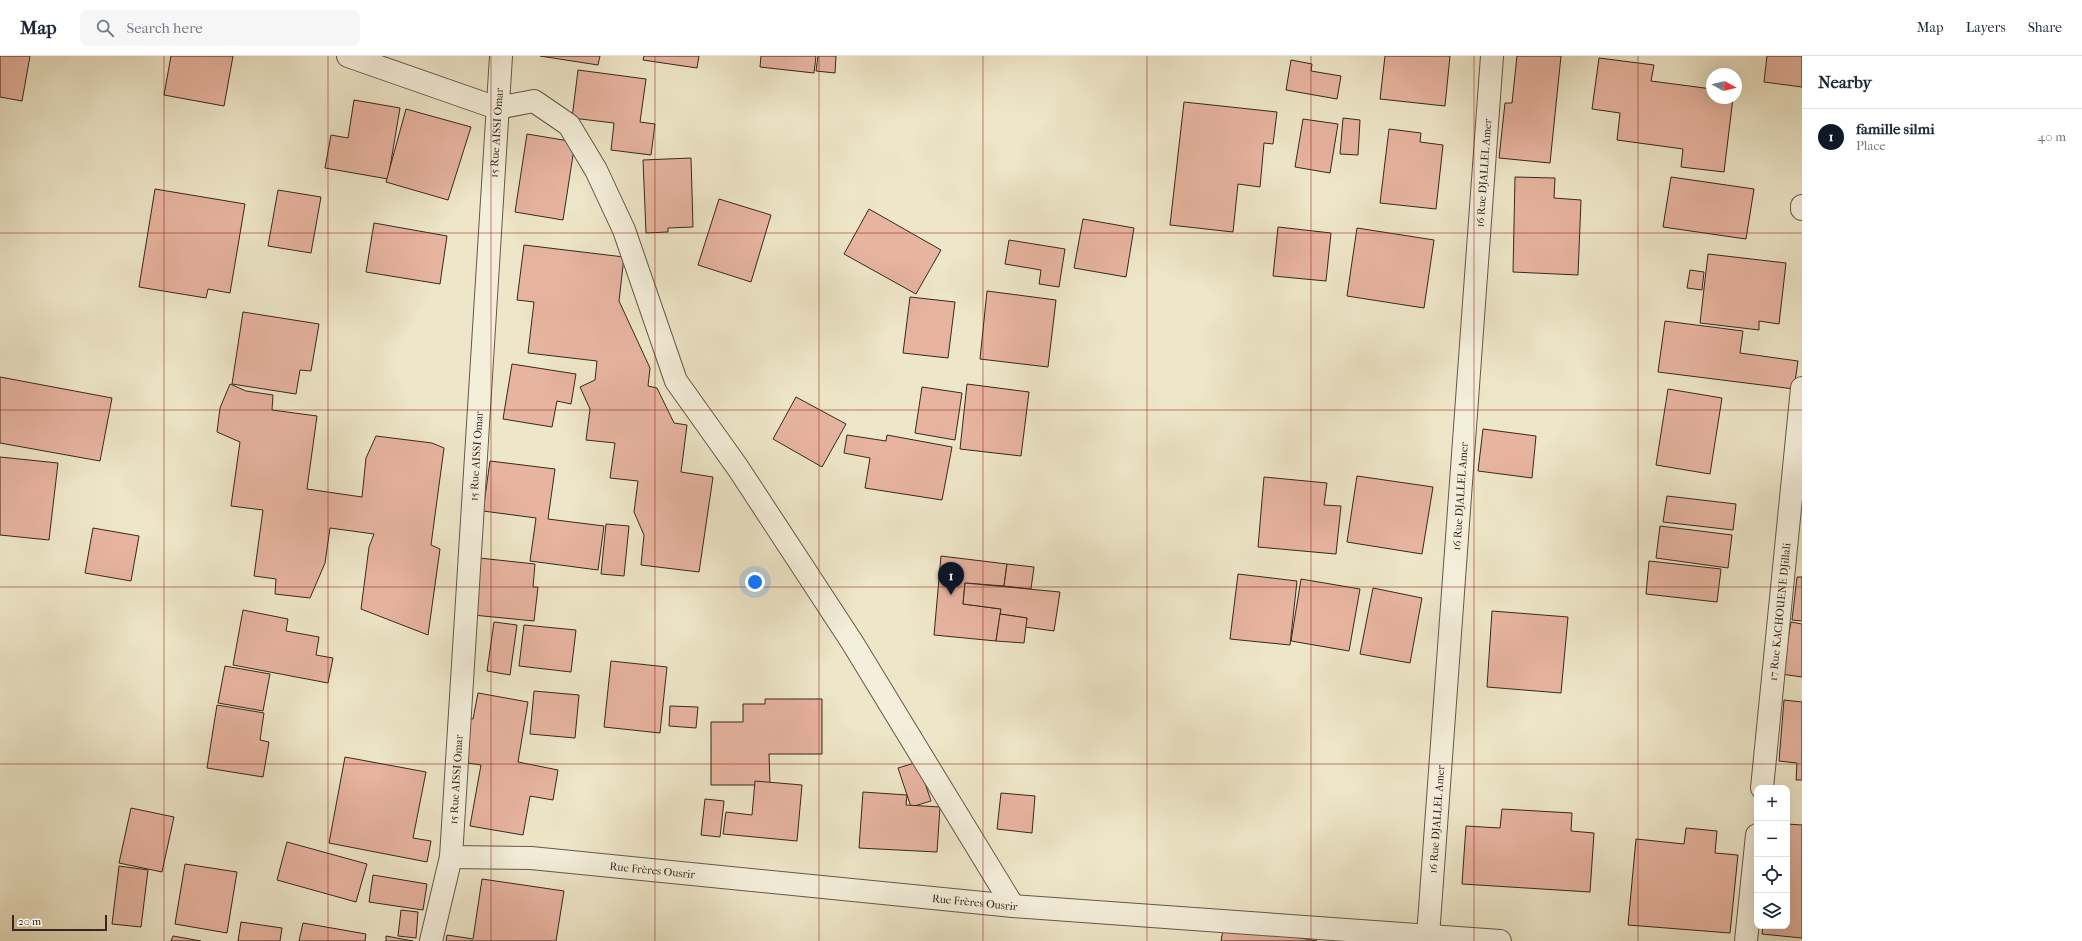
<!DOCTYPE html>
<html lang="en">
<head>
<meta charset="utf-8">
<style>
  body { margin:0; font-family:"IM FELL French Canon",serif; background:#f6f6f7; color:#1f2937 }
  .controls { position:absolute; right:12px; bottom:12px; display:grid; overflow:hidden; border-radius:8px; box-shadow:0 4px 16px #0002 }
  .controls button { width:36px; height:36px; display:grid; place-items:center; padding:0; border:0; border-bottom:1px solid #e0e1e3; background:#fff; color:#1f2937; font:20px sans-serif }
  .compass { position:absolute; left:1706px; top:12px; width:36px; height:36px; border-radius:50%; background:#fff; box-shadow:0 4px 16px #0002; rotate:98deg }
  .scale { position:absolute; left:12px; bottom:10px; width:95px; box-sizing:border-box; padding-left:4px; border:2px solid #382720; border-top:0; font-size:11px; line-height:14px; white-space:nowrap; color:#382720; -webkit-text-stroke:3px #f4efdb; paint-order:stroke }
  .you { position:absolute; left:755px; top:526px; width:14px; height:14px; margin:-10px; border:3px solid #fff; border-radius:50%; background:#1a73e8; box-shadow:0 0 0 6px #1a73e833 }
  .badge { display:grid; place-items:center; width:26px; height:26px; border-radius:50%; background:#111827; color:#fff; font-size:13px; font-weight:700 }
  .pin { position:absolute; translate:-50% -33px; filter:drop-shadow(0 1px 2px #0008) }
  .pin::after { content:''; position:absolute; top:21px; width:14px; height:12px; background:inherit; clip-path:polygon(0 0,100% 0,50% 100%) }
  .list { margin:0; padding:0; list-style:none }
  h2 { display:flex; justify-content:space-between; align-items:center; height:52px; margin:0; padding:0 16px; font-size:17px }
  h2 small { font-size:13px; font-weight:400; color:#747a83 }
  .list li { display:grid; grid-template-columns:26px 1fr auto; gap:12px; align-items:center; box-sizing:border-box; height:56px; padding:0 16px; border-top:1px solid #e0e1e3 }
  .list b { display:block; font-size:15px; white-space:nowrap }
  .list p { margin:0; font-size:13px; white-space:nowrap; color:#747a83 }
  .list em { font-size:13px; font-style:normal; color:#747a83 }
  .icon { flex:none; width:22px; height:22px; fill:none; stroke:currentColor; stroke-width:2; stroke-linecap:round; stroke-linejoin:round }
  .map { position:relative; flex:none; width:1802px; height:885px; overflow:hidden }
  header { display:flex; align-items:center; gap:24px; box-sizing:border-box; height:56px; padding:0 20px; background:#fff; border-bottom:1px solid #e0e1e3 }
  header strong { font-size:19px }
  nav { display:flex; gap:22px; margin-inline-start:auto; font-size:14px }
  .search { width:280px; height:36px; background:#f6f6f7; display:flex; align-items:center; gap:10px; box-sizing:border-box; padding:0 14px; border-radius:8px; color:#747a83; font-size:15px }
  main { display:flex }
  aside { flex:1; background:#fff }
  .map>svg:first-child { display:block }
</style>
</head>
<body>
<header>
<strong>Map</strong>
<div class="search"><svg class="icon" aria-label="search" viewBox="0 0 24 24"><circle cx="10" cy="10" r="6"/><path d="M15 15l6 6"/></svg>Search here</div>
<nav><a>Map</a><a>Layers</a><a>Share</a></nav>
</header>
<main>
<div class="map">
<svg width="1802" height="885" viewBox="0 0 1802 885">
  <rect width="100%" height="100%" fill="#eee6c8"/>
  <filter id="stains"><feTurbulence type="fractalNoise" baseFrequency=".005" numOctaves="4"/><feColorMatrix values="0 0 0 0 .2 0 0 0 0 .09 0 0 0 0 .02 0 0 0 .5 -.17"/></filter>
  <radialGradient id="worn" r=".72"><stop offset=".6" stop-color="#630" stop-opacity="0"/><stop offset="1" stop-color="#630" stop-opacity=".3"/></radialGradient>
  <g fill="#e7b4a0" stroke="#382720">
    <path d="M 0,0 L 30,0 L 22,45 L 0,41 Z"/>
    <path d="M 171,0 L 233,0 L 224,50 L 164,39 Z"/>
    <path d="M 540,0 L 600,0 L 598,9 Z"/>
    <path d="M 644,0 L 699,0 L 697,12 L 643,4 Z"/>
    <path d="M 761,0 L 816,0 L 814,17 L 760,11 Z"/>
    <path d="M 818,0 L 836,0 L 835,17 L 816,15 Z"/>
    <path d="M 1385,0 L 1450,0 L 1445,50 L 1380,43 Z"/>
    <path d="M 1517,0 L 1561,0 L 1550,107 L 1499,102 L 1505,47 L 1512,47 Z"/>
    <path d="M 1767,0 L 1802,0 L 1802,31 L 1764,26 Z"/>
    <path d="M 1599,2 L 1654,9 L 1651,25 L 1712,33 L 1712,42 L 1733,42 L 1724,116 L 1681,111 L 1683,93 L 1617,84 L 1620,57 L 1592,53 Z"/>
    <path d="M 1291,4 L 1312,8 L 1311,15 L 1341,20 L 1337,43 L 1286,34 Z"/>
    <path d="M 578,14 L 646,23 L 640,66 L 655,68 L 651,99 L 611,94 L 614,67 L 572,62 Z"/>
    <path d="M 354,44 L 400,52 L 388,123 L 325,112 L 331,79 L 348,82 Z"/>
    <path d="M 1184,46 L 1277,56 L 1273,88 L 1264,87 L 1260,131 L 1238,128 L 1233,176 L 1170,169 Z"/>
    <path d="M 406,53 L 471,71 L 448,144 L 386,126 Z"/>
    <path d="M 1343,62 L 1360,64 L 1358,99 L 1340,98 Z"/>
    <path d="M 1303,63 L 1338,68 L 1330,117 L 1295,111 Z"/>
    <path d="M 1389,73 L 1421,77 L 1420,86 L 1443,89 L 1436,153 L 1380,147 Z"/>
    <path d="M 527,78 L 575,86 L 563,164 L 515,156 Z"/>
    <path d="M 691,102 L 693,171 L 668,172 L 668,176 L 646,177 L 643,104 Z"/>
    <path d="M 1515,121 L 1555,122 L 1554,142 L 1581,144 L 1578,219 L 1513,216 Z"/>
    <path d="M 1671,121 L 1754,133 L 1746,183 L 1663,171 Z"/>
    <path d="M 155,133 L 245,148 L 230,237 L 208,233 L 206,242 L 139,231 Z"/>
    <path d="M 278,134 L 321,141 L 311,197 L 268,190 Z"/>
    <path d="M 719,143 L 771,159 L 751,226 L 698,209 Z"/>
    <path d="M 869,153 L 941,194 L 916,238 L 844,198 Z"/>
    <path d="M 1083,163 L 1134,172 L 1126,221 L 1074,212 Z"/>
    <path d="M 374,167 L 447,180 L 440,228 L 366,216 Z"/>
    <path d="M 1278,171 L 1331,177 L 1326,225 L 1273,220 Z"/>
    <path d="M 1357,172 L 1434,184 L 1424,252 L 1347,240 Z"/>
    <path d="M 1009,184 L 1065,193 L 1059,231 L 1039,228 L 1041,214 L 1005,208 Z"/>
    <path d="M 524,189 L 624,201 L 619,245 L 650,312 L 648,330 L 657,332 L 674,367 L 687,369 L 681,416 L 713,421 L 699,516 L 641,509 L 644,479 L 634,456 L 638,425 L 610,422 L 615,387 L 586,384 L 590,353 L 580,331 L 595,324 L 597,305 L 528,297 L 534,246 L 517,244 Z"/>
    <path d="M 1708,198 L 1786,207 L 1779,268 L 1759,265 L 1759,274 L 1700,267 Z"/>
    <path d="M 1690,214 L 1704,216 L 1702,234 L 1687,232 Z"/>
    <path d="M 987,235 L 1056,244 L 1048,311 L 980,303 Z"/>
    <path d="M 910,241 L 955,246 L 948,302 L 903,297 Z"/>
    <path d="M 243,256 L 319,268 L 311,315 L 300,314 L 296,338 L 232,328 Z"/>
    <path d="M 1665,265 L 1743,275 L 1740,297 L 1798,305 L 1794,333 L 1658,316 Z"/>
    <path d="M 512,308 L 576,318 L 571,348 L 557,345 L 552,371 L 503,363 Z"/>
    <path d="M 0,321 L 112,342 L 100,405 L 0,387 Z"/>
    <path d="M 230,328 L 246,335 L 273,339 L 272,354 L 317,360 L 307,433 L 362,441 L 366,402 L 376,380 L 432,387 L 444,392 L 431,489 L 440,493 L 428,579 L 361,553 L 369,491 L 374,478 L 330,472 L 325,507 L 310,542 L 275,538 L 276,523 L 254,520 L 263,454 L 231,450 L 240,386 L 217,376 L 220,352 Z"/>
    <path d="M 967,328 L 1029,336 L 1021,400 L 960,393 Z"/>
    <path d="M 922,331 L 962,337 L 955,384 L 915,377 Z"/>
    <path d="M 1668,333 L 1722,342 L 1710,418 L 1656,409 Z"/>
    <path d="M 796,341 L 846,368 L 822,411 L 773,383 Z"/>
    <path d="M 1483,373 L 1536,380 L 1532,422 L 1478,415 Z"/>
    <path d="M 847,379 L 886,385 L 887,379 L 952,391 L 942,444 L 865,432 L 870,402 L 844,397 Z"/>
    <path d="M 0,401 L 58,407 L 49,484 L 0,479 Z"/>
    <path d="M 490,405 L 555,413 L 548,463 L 604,470 L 598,514 L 530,505 L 536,462 L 483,455 Z"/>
    <path d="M 1357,420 L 1433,431 L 1422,498 L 1347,486 Z"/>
    <path d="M 1264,421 L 1327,427 L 1324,449 L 1341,450 L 1336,498 L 1258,491 Z"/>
    <path d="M 1667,440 L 1736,448 L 1733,474 L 1663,466 Z"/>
    <path d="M 606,468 L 629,470 L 624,520 L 601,518 Z"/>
    <path d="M 1660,470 L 1732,479 L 1728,512 L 1656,502 Z"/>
    <path d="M 93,472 L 139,480 L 131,525 L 85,517 Z"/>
    <path d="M 941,500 L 1007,508 L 1004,530 L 965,527 L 963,548 L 1001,553 L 996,585 L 934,579 Z"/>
    <path d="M 479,502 L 535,508 L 533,531 L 538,531 L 534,565 L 473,559 Z"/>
    <path d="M 1649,505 L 1721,513 L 1717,546 L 1646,538 Z"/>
    <path d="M 1007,508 L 1034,511 L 1031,533 L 1004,530 Z"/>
    <path d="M 1238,518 L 1297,525 L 1290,589 L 1230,583 Z"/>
    <path d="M 1797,521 L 1802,521 L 1802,565 L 1792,564 Z"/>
    <path d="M 1301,523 L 1360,533 L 1349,595 L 1291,585 Z"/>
    <path d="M 965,527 L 1060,536 L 1054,575 L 1025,571 L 1027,562 L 1000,558 L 1001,553 L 963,548 Z"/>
    <path d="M 1373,532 L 1422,542 L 1410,607 L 1360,598 Z"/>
    <path d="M 243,554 L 288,563 L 286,575 L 319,581 L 316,599 L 333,602 L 328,627 L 233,609 Z"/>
    <path d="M 1492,555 L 1568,561 L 1561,637 L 1487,631 Z"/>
    <path d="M 1000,558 L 1027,562 L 1024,587 L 996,585 Z"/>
    <path d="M 494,566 L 517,569 L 510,619 L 487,615 Z"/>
    <path d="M 1791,566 L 1802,568 L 1802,621 L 1781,618 Z"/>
    <path d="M 524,569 L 576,574 L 571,616 L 519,610 Z"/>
    <path d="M 611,605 L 667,611 L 660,677 L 604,671 Z"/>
    <path d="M 225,610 L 270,618 L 263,655 L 218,647 Z"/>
    <path d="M 534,635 L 579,639 L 575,682 L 530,678 Z"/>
    <path d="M 478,637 L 528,646 L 518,706 L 558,714 L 553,744 L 530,740 L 523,779 L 470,770 L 481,709 L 461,706 L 468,662 L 473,663 Z"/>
    <path d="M 765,643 L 822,643 L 822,698 L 769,698 L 770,729 L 711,729 L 711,666 L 743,666 L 743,648 L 765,648 Z"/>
    <path d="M 1784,644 L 1802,646 L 1802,724 L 1796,724 L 1797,707 L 1779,705 Z"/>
    <path d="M 217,649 L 264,657 L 260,684 L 269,686 L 263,721 L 207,712 Z"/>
    <path d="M 670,650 L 698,651 L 696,672 L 669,670 Z"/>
    <path d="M 345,701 L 426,716 L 413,782 L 431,785 L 427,806 L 329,787 Z"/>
    <path d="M 918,706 L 931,745 L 911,751 L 898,712 Z"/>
    <path d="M 755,725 L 802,729 L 797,785 L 723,778 L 726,756 L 752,759 Z"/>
    <path d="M 863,736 L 907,739 L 906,749 L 940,751 L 937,796 L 859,792 Z"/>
    <path d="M 1001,737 L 1035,740 L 1032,777 L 997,773 Z"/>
    <path d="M 705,743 L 724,745 L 720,781 L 701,779 Z"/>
    <path d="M 131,752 L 174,761 L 162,816 L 119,807 Z"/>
    <path d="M 1502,753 L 1572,757 L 1571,775 L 1594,777 L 1590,836 L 1462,828 L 1466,770 L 1500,772 Z"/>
    <path d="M 1787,768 L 1802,769 L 1802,882 L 1762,878 L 1763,870 L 1787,870 Z"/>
    <path d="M 1686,772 L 1717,775 L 1715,797 L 1738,799 L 1730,877 L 1628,869 L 1636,783 L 1684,788 Z"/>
    <path d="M 287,786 L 367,808 L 356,846 L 277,824 Z"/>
    <path d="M 185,808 L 237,816 L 227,877 L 175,868 Z"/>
    <path d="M 119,810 L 148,814 L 141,871 L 112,868 Z"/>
    <path d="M 373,819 L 427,828 L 423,854 L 369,846 Z"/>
    <path d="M 482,823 L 564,835 L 556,885 L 446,885 L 447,879 L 473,883 Z"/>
    <path d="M 401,854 L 418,856 L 416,882 L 398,880 Z"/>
    <path d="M 241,866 L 282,872 L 280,885 L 238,885 Z"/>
    <path d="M 303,867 L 366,878 L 365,885 L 299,885 Z"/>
    <path d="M 1224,868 L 1317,885 L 1221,885 Z"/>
    <path d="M 173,880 L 201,885 L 171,885 Z"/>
    <path d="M 386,880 L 413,885 L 386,885 Z"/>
  </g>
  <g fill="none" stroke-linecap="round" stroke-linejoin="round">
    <g stroke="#66574a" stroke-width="24">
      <g id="minor">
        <path d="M 348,0 L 497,52 L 534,45 L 569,69 L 596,114 L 624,174 L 676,325 L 738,412 L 852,586 L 1013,850"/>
        <path d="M 1802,150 L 1802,153"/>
        <path id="s1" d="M 1762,732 L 1802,332"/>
        <path id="s2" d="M 451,801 L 531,802 L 1013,850 L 1500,885"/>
        <path id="s3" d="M 1428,880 L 1492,0"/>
        <path id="s4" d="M 431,885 L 451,801 L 501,0"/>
        <path d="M 1746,885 L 1757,779"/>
      </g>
    </g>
    <use href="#minor" stroke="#f4efdb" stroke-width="22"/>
  </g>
  <path fill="none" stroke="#8f2418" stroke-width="1" stroke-opacity="0.55" d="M 164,0 L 164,885M 328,0 L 328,885M 491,0 L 491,885M 655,0 L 655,885M 819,0 L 819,885M 983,0 L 983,885M 1147,0 L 1147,885M 1311,0 L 1311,885M 1474,0 L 1474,885M 1638,0 L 1638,885M 0,177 L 1802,177M 0,354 L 1802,354M 0,531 L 1802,531M 0,708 L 1802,708"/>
  <g text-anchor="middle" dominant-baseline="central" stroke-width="3.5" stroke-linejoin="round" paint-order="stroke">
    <g font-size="11" fill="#382720" stroke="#f4efdb">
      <text stroke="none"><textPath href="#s4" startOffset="812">15 Rue AISSI Omar</textPath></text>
      <text stroke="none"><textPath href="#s3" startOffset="765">16 Rue DJALLEL Amer</textPath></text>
      <text stroke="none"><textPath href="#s4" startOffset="488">15 Rue AISSI Omar</textPath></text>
      <text stroke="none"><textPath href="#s3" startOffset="441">16 Rue DJALLEL Amer</textPath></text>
      <text stroke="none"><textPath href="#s1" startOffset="177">17 Rue KACHOUENE DJillali</textPath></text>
      <text stroke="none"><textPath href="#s4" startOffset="164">15 Rue AISSI Omar</textPath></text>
      <text stroke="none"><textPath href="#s3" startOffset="117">16 Rue DJALLEL Amer</textPath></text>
      <text stroke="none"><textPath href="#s2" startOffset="202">Rue Frères Ousrir</textPath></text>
      <text stroke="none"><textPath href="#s2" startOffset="526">Rue Frères Ousrir</textPath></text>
    </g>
  </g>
  <rect width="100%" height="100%" filter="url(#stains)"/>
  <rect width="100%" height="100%" fill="url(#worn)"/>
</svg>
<div class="controls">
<button>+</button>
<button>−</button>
<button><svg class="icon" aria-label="locate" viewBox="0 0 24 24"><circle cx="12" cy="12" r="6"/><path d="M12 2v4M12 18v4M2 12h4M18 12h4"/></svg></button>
<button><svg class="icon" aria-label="layers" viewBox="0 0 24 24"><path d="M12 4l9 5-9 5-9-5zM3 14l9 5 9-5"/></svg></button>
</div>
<svg class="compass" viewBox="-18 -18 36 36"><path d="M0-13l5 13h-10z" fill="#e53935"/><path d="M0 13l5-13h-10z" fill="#747a83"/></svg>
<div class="scale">20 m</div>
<div class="you"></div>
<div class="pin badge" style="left:951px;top:539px">1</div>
</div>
<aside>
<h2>Nearby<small></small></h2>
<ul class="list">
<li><span class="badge">1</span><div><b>famille silmi</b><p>Place</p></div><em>40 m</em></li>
</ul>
</aside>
</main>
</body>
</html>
